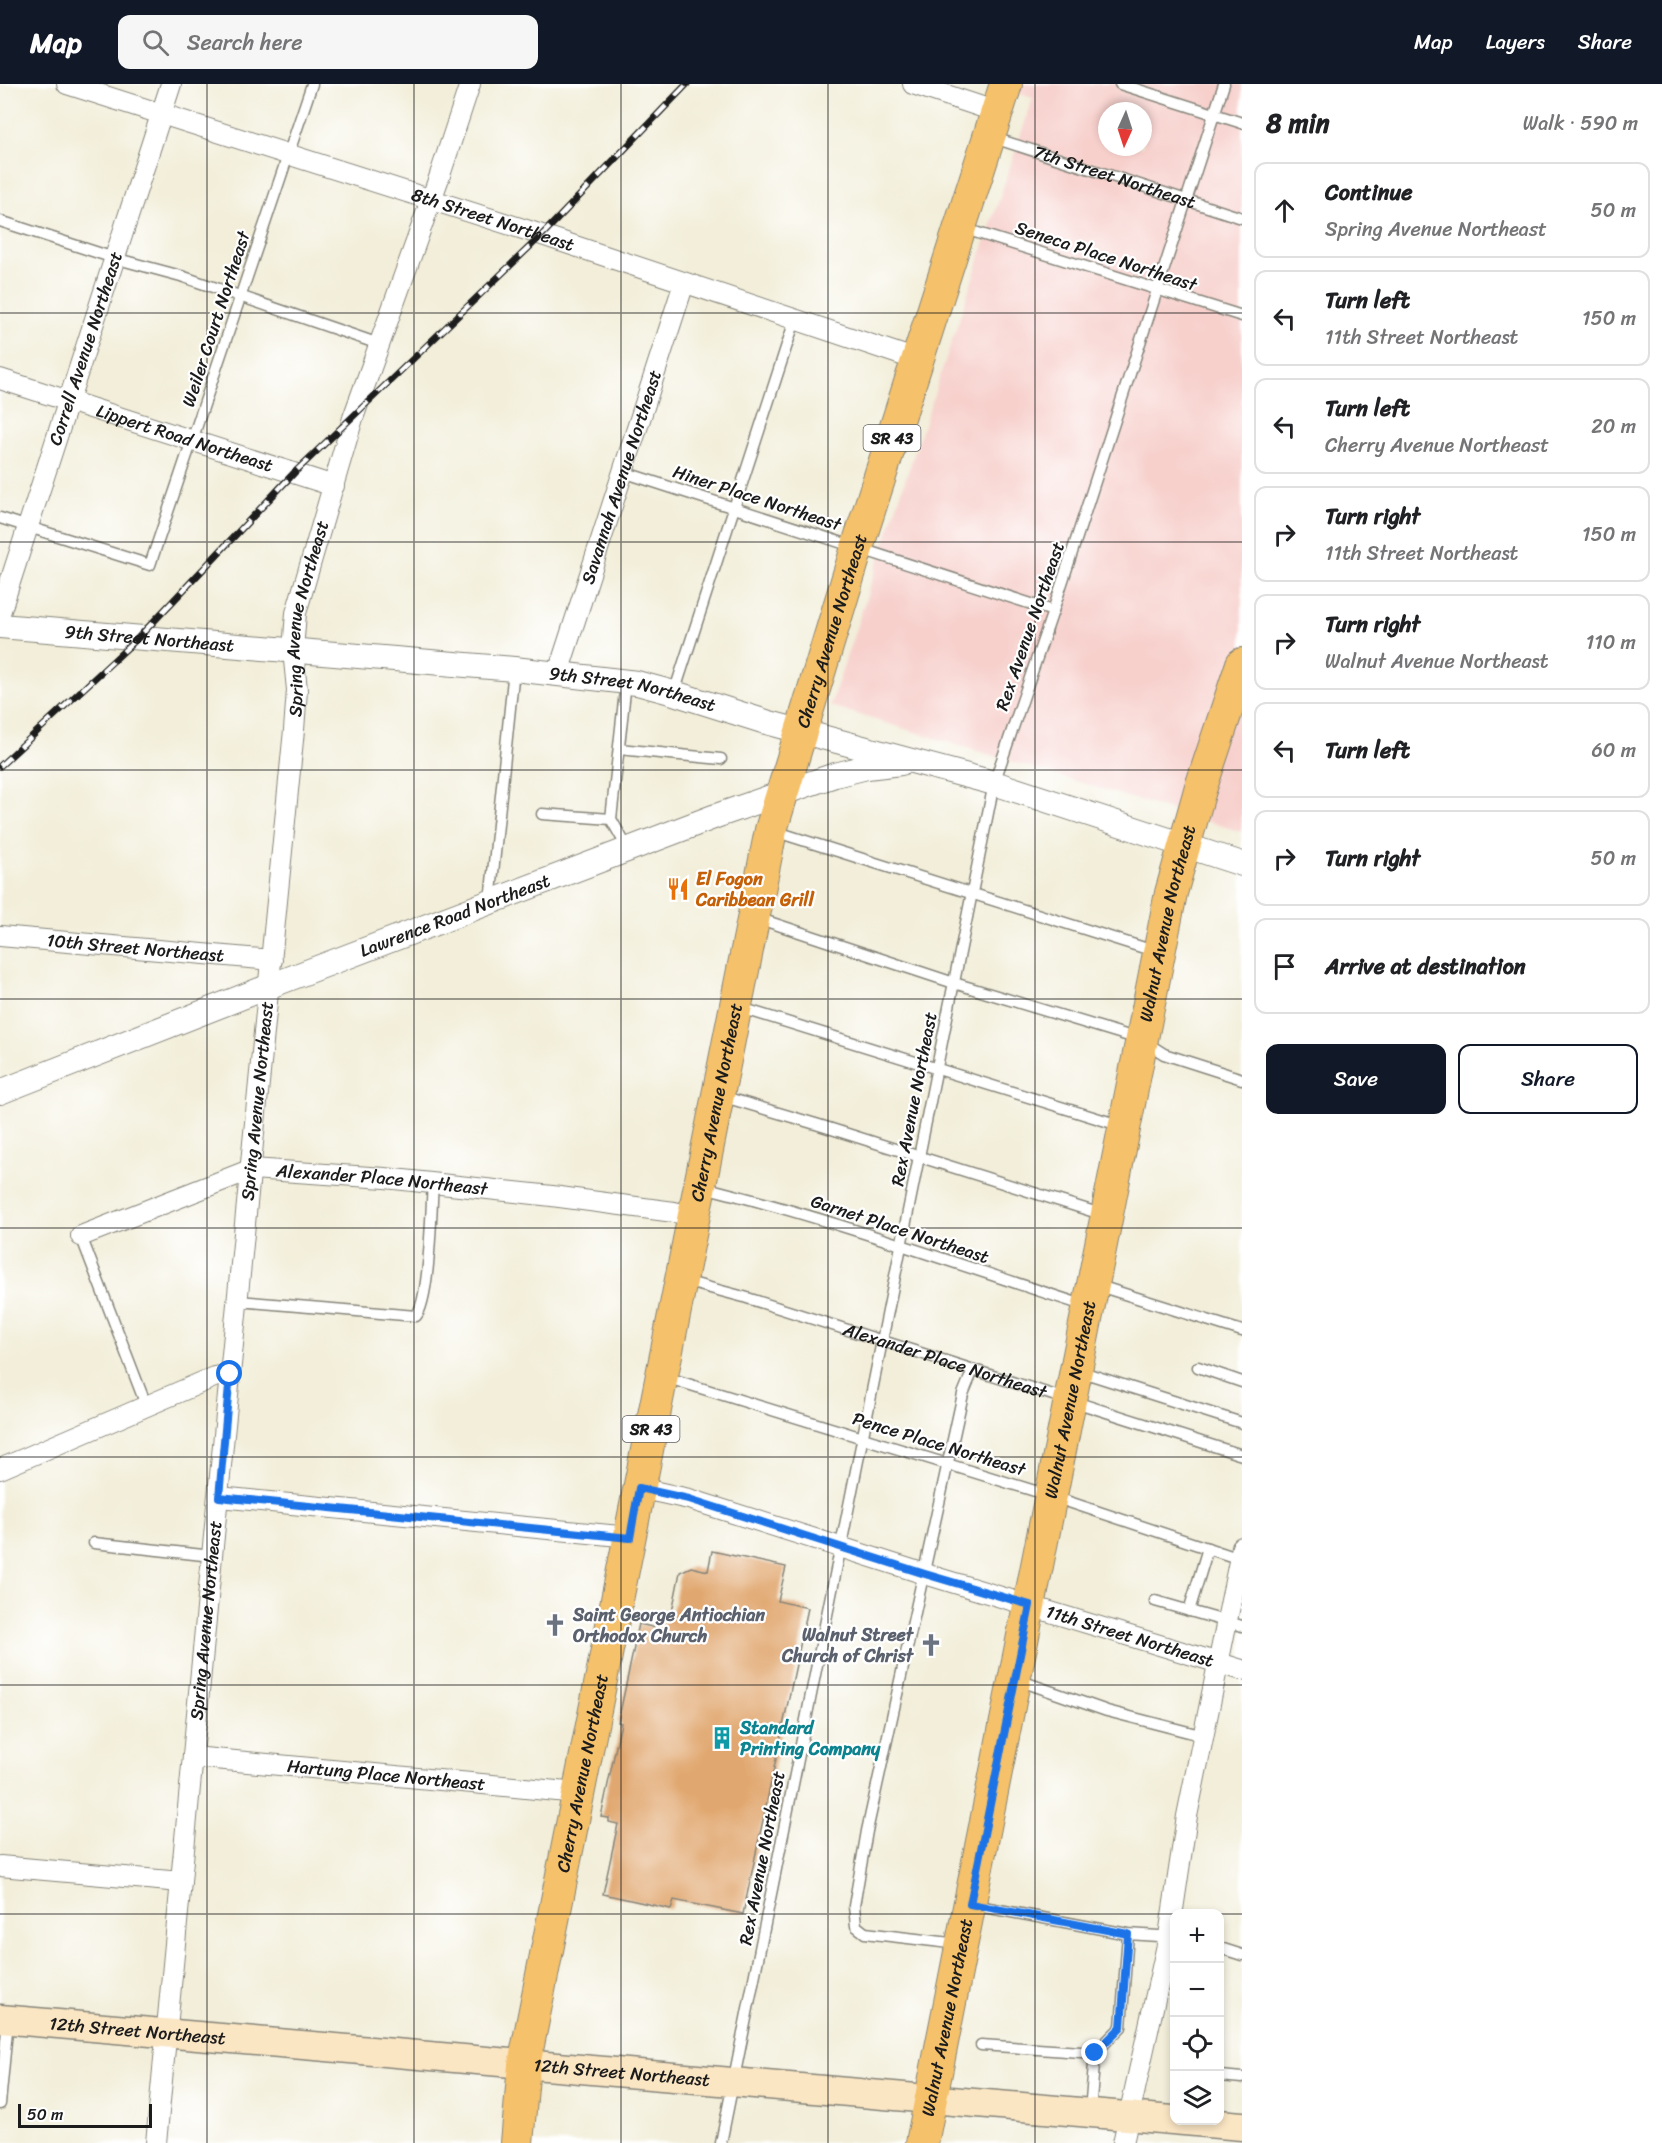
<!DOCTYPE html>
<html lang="en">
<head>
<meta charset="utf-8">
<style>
  body { margin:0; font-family:Sriracha,sans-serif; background:#f6f6f6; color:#202124 }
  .controls { position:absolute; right:18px; bottom:18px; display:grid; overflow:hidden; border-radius:12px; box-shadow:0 3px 9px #0003 }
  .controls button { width:54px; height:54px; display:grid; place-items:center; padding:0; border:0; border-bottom:2px solid #e0e0e0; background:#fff; color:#202124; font:30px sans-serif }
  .compass { position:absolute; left:1098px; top:18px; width:54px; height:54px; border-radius:50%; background:#fff; box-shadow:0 3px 9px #0003; rotate:183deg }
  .scale { position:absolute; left:18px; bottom:15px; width:134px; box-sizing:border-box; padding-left:6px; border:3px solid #1c1c1c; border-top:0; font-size:16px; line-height:21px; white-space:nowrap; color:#1c1c1c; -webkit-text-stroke:4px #fff; paint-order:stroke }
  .stop { position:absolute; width:18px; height:18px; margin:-14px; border:4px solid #1a73e8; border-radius:50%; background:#fff }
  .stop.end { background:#1a73e8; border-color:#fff; box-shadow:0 2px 6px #0008 }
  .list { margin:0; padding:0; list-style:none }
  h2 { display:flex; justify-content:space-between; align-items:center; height:78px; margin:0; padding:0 24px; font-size:26px }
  h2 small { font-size:20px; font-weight:400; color:#757577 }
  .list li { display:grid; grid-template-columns:39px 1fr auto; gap:18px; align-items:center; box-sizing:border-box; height:96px; margin:0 12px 12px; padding:0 12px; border:2px solid #e0e0e0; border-radius:12px }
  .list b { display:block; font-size:22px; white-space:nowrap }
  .list p { margin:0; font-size:20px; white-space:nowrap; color:#757577 }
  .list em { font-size:20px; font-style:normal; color:#757577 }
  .actions { display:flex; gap:12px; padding:18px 24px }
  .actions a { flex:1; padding:14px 0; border:2px solid #111827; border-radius:12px; text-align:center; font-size:21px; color:#111827 }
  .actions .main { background:#111827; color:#fff }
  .icon { flex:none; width:33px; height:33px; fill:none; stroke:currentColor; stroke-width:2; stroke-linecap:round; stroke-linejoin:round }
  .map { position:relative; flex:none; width:1242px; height:2059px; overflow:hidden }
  header { display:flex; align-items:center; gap:36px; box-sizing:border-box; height:84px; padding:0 30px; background:#111827; color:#fff }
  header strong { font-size:28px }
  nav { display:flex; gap:33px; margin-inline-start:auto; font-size:21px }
  .search { width:420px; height:54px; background:#f6f6f6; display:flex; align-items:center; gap:15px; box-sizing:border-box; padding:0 21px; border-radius:12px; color:#757577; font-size:22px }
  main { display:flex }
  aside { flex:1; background:#fff }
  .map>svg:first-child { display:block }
</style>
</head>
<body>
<header>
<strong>Map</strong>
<div class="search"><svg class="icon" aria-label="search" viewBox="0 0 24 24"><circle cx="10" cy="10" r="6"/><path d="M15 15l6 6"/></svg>Search here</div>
<nav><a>Map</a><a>Layers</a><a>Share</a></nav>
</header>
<main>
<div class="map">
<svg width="1242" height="2059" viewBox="0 0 1242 2059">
  <rect width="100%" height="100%" fill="#fff"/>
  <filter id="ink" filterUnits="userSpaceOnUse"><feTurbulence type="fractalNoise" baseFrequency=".0167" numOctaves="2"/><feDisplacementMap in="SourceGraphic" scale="12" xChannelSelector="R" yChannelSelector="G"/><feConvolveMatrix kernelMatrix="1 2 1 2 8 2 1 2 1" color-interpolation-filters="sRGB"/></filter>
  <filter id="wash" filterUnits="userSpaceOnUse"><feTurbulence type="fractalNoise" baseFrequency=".008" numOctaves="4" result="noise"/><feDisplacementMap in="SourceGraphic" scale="24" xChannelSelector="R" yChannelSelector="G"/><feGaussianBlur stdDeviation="1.35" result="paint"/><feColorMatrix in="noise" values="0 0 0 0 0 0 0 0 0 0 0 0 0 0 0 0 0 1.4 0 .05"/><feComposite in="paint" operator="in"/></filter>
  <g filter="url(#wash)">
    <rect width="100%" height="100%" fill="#f2eed9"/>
    <path fill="#f7d0cc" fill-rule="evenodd" d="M 987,0 L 1242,0 L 1242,748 L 830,622 L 1033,14 ZM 1107,27 L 1143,27 L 1143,63 L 1107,63 Z"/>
    <g id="blocks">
      <path fill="#e1a770" d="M 712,1467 L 786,1483 L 778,1517 L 808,1524 L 743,1830 L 674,1816 L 671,1825 L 603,1810 L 618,1740 L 609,1738 L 609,1734 L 601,1733 L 621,1639 L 618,1638 L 639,1540 L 656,1544 L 671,1533 L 680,1488 L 691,1483 L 708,1487 Z"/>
    </g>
  </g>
  <g filter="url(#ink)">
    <use href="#blocks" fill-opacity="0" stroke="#87857a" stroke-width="1.5"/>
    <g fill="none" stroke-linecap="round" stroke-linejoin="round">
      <g stroke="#87857a" stroke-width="13">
        <g id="service">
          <path d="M 1120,0 L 1242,39"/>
          <path id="s1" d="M 991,53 L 1242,134"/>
          <path d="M 0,137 L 114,174 L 181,192 L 379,260"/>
          <path d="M 962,144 L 1242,232"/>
          <path d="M 623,388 L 1053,527"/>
          <path d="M 0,434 L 150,481 L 312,0"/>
          <path d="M 626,598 L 611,735 L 628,765"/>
          <path d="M 674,609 L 795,236"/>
          <path d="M 619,665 L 721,675"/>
          <path d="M 542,730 L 611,735"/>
          <path d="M 774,747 L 1157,868"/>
          <path d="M 490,818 L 514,585"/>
          <path d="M 757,834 L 954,899 L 1142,956 L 1164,970 L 1242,995"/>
          <path d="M 738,923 L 1122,1042"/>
          <path d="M 721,1012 L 819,1041 L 1104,1131"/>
          <path d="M 703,1103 C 833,1135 959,1181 1086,1222"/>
          <path d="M 81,1152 L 146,1321"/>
          <path id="s2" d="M 684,1197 L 744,1213 L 1242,1371"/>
          <path d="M 1096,1201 L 1242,1247"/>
          <path d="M 238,1217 L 416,1232 C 430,1216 431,1125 433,1099"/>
          <path d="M 1198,1283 L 1242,1298"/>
          <path d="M 1079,1287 L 1242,1339"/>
          <path d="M 665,1293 L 1051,1412 L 1240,1475"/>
          <path d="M 94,1459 L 212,1472"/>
          <path d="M 1155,1517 L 1242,1542"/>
          <path d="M 1189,1527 L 1208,1464"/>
          <path d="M 1018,1596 L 1107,1627 L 1204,1652"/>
          <path d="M 973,1821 L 1128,1850 L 1174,1853"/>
          <path d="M 959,1860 L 865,1849 L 856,1842 L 854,1822 L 867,1747 L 963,1310 L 973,1286"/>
          <path d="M 1220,1864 L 1242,1871"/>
          <path d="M 981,1961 L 1095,1969"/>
          <path d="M 1220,1992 L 1242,1994"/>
          <path d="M 0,2020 L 8,1936"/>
          <path d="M 1090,2027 L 1095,1969 L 1121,1943 L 1128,1850"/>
          <path d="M 721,2059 L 994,699 L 1053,527 L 1224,0"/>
        </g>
      </g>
      <g stroke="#87857a" stroke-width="22">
        <g id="minor">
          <path id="s3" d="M 67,0 L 542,151 L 917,276"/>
          <path d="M 913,0 L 997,28"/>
          <path id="s4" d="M 0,295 L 334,402"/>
          <path id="s5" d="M 0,529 L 171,0"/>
          <path id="s6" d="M 558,589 L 684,199"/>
          <path id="s7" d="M 0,852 L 272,876"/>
          <path id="s8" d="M 81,1152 L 252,1085 L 385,1094 L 552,1112 L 674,1128 L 693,1132"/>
          <path d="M 0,1385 L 214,1293 L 230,1290"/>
          <path id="s9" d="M 639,1404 L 689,1415 L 925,1490 L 1242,1586"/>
          <path d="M 219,1413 L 630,1453"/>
          <path id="s10" d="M 193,1673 L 578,1709"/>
          <path d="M 0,1782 L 181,1798"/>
          <path id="s11" d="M 156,2059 L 212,1472 L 294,646 L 297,606 L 293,566 L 296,529 L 353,334 L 440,91 L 470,0"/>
          <path d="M 1123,2059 L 1169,1852 L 1187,1732 L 1242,1463"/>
        </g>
      </g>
      <g stroke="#87857a" stroke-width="26">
        <g id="tertiary">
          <path id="s12" d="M 0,542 L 514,585 L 637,599 L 674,609 L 766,638 L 994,699 L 1242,780"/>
          <path id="s13" d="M 0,1008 L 270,902 L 716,732 L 835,691 L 867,683 L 901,679"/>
        </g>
      </g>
      <g stroke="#87857a" stroke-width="31">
        <g id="secondary">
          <path id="s14" d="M 0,1935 L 1242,2042"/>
        </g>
      </g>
      <g stroke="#87857a" stroke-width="34">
        <g id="primary">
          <path id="s15" d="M 517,2059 L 524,1981 L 771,746 L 857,464 L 1006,0"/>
          <path id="s16" d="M 922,2059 L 1171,809 L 1200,706 L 1242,580"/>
        </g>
      </g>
      <use href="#service" stroke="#fff" stroke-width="10"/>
      <use href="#minor" stroke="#fff" stroke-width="20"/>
      <use href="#tertiary" stroke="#fff" stroke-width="24"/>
      <use href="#secondary" stroke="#fbe6c4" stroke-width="28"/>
      <use href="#primary" stroke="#f5c16b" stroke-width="32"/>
      <g stroke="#1c1c1c" stroke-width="7">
        <path id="rail" d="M 0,682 L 139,553 L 294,389 L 542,151 L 687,0"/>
      </g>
      <use href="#rail" stroke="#fff" stroke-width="4.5" stroke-dasharray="14" stroke-linecap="butt"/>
    </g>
  </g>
  <g fill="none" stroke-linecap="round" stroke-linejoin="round" filter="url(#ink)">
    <path stroke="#1a73e8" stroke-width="8" d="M 230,1290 L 219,1413 L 630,1454 L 639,1404 L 689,1415 L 925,1490 L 1030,1521 L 970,1820 L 1128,1850 L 1121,1943 L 1095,1969"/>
  </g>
  <path fill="none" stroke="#1c1c1c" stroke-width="1.5" stroke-opacity="0.55" d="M 207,0 L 207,2059M 414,0 L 414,2059M 621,0 L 621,2059M 828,0 L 828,2059M 1035,0 L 1035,2059M 0,229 L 1242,229M 0,458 L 1242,458M 0,686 L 1242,686M 0,915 L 1242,915M 0,1144 L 1242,1144M 0,1373 L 1242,1373M 0,1601 L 1242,1601M 0,1830 L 1174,1830M 1220,1830 L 1242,1830"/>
  <defs>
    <g id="restaurant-bare" transform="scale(1.8)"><path d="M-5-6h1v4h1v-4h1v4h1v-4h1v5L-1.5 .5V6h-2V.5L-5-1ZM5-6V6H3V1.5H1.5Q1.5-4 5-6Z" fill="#e8710a" stroke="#fff" stroke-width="2.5" paint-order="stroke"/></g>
    <g id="church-bare" transform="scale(1.8)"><path d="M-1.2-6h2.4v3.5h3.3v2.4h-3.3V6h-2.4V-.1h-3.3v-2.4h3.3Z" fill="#6b7280" stroke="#fff" stroke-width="2.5" paint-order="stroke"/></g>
    <g id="building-bare" transform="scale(1.8)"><path d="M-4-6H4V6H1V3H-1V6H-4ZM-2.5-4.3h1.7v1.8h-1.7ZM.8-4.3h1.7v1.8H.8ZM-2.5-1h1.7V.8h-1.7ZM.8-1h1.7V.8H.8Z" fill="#0f9aa8" stroke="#fff" stroke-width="2.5" paint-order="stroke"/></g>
  </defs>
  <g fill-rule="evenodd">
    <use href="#restaurant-bare" x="678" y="805"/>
    <use href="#church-bare" x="555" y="1541"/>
    <use href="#church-bare" x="931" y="1561"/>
    <use href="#building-bare" x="722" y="1654"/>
  </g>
  <g text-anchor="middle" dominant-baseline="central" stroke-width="4.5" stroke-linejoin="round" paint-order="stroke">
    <g fill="#fff" stroke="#606060" stroke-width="1.5">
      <rect x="863.5" y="341" width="57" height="26" rx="4.5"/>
      <rect x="622.5" y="1332" width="57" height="26" rx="4.5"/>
    </g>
    <g font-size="16" font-weight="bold" fill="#1c1c1c">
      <text x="892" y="354">SR 43</text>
      <text x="651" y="1345">SR 43</text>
    </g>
    <g font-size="18" fill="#1c1c1c" stroke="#fff">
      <text stroke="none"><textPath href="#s1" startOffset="130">7th Street Northeast</textPath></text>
      <text stroke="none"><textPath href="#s3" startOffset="447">8th Street Northeast</textPath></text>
      <text transform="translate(1106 172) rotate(18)">Seneca Place Northeast</text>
      <text transform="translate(216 235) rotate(-72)">Weiler Court Northeast</text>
      <text stroke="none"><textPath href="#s5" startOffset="278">Correll Avenue Northeast</textPath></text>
      <text stroke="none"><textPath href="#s4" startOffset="194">Lippert Road Northeast</textPath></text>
      <text stroke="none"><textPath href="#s6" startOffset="206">Savannah Avenue Northeast</textPath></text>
      <text transform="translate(757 414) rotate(18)">Hiner Place Northeast</text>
      <text stroke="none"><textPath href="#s11" startOffset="1533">Spring Avenue Northeast</textPath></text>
      <text transform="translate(1030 542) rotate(-71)">Rex Avenue Northeast</text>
      <text stroke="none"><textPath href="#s15" startOffset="1546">Cherry Avenue Northeast</textPath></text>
      <text stroke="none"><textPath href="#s12" startOffset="150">9th Street Northeast</textPath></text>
      <text stroke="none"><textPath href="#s12" startOffset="636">9th Street Northeast</textPath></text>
      <text stroke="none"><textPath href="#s13" startOffset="488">Lawrence Road Northeast</textPath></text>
      <text stroke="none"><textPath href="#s16" startOffset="1244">Walnut Avenue Northeast</textPath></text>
      <text stroke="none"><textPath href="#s7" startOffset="136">10th Street Northeast</textPath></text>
      <text transform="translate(914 1015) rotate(-79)">Rex Avenue Northeast</text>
      <text stroke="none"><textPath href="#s11" startOffset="1047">Spring Avenue Northeast</textPath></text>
      <text stroke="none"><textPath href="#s15" startOffset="1060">Cherry Avenue Northeast</textPath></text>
      <text stroke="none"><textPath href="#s8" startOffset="314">Alexander Place Northeast</textPath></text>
      <text transform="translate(900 1145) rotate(18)">Garnet Place Northeast</text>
      <text stroke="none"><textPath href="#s2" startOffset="273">Alexander Place Northeast</textPath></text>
      <text stroke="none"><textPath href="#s16" startOffset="758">Walnut Avenue Northeast</textPath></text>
      <text transform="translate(939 1360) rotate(17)">Pence Place Northeast</text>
      <text stroke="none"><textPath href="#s11" startOffset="525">Spring Avenue Northeast</textPath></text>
      <text stroke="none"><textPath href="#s9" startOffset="513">11th Street Northeast</textPath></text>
      <text stroke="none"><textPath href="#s15" startOffset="376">Cherry Avenue Northeast</textPath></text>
      <text stroke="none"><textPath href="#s10" startOffset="194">Hartung Place Northeast</textPath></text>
      <text transform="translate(762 1774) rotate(-79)">Rex Avenue Northeast</text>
      <text stroke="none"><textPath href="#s16" startOffset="128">Walnut Avenue Northeast</textPath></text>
      <text stroke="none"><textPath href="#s14" startOffset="138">12th Street Northeast</textPath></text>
      <text stroke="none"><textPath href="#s14" startOffset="624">12th Street Northeast</textPath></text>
    </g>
    <g font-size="18" font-weight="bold" fill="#c56008" stroke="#fff" text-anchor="start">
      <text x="696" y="795">El Fogon<tspan x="696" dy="21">Caribbean Grill</tspan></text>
    </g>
    <g font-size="18" font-weight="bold" fill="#5b616d" stroke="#fff" text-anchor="start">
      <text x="573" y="1531">Saint George Antiochian<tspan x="573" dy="21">Orthodox Church</tspan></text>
      <text x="913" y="1551" text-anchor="end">Walnut Street<tspan x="913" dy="21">Church of Christ</tspan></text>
    </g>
    <g font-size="18" font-weight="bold" fill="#0d838f" stroke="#fff" text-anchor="start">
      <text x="740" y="1644">Standard<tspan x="740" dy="21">Printing Company</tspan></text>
    </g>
  </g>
</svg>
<div class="controls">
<button>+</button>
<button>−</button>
<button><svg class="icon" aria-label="locate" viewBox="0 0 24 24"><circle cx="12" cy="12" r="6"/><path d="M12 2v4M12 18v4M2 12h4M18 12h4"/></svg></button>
<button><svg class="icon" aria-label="layers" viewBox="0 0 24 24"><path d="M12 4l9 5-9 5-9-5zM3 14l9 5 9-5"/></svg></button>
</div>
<svg class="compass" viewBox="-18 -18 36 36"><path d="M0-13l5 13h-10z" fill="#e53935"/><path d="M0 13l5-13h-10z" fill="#757577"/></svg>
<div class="scale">50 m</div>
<div class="stop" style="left:230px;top:1290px"></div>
<div class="stop end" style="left:1095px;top:1969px"></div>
</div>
<aside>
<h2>8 min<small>Walk · 590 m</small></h2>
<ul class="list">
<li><svg class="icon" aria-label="ahead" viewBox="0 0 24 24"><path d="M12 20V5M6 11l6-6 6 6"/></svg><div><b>Continue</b><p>Spring Avenue Northeast</p></div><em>50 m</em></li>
<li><svg class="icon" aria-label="left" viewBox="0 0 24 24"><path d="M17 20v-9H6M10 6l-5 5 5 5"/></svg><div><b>Turn left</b><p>11th Street Northeast</p></div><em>150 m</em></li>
<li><svg class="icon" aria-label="left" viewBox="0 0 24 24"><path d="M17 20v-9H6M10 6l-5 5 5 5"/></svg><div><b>Turn left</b><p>Cherry Avenue Northeast</p></div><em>20 m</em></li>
<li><svg class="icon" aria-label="right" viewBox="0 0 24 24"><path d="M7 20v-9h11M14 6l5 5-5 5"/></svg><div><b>Turn right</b><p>11th Street Northeast</p></div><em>150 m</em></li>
<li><svg class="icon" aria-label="right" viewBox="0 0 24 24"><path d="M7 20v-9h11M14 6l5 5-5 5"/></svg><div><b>Turn right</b><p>Walnut Avenue Northeast</p></div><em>110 m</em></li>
<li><svg class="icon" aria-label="left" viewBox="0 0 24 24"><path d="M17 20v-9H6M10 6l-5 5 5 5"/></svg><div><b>Turn left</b></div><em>60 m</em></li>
<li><svg class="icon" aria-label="right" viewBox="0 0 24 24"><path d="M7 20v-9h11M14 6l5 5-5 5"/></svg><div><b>Turn right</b></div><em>50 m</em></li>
<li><svg class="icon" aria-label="arrive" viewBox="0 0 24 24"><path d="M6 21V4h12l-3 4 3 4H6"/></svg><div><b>Arrive at destination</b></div></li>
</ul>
<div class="actions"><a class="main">Save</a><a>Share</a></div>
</aside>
</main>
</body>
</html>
